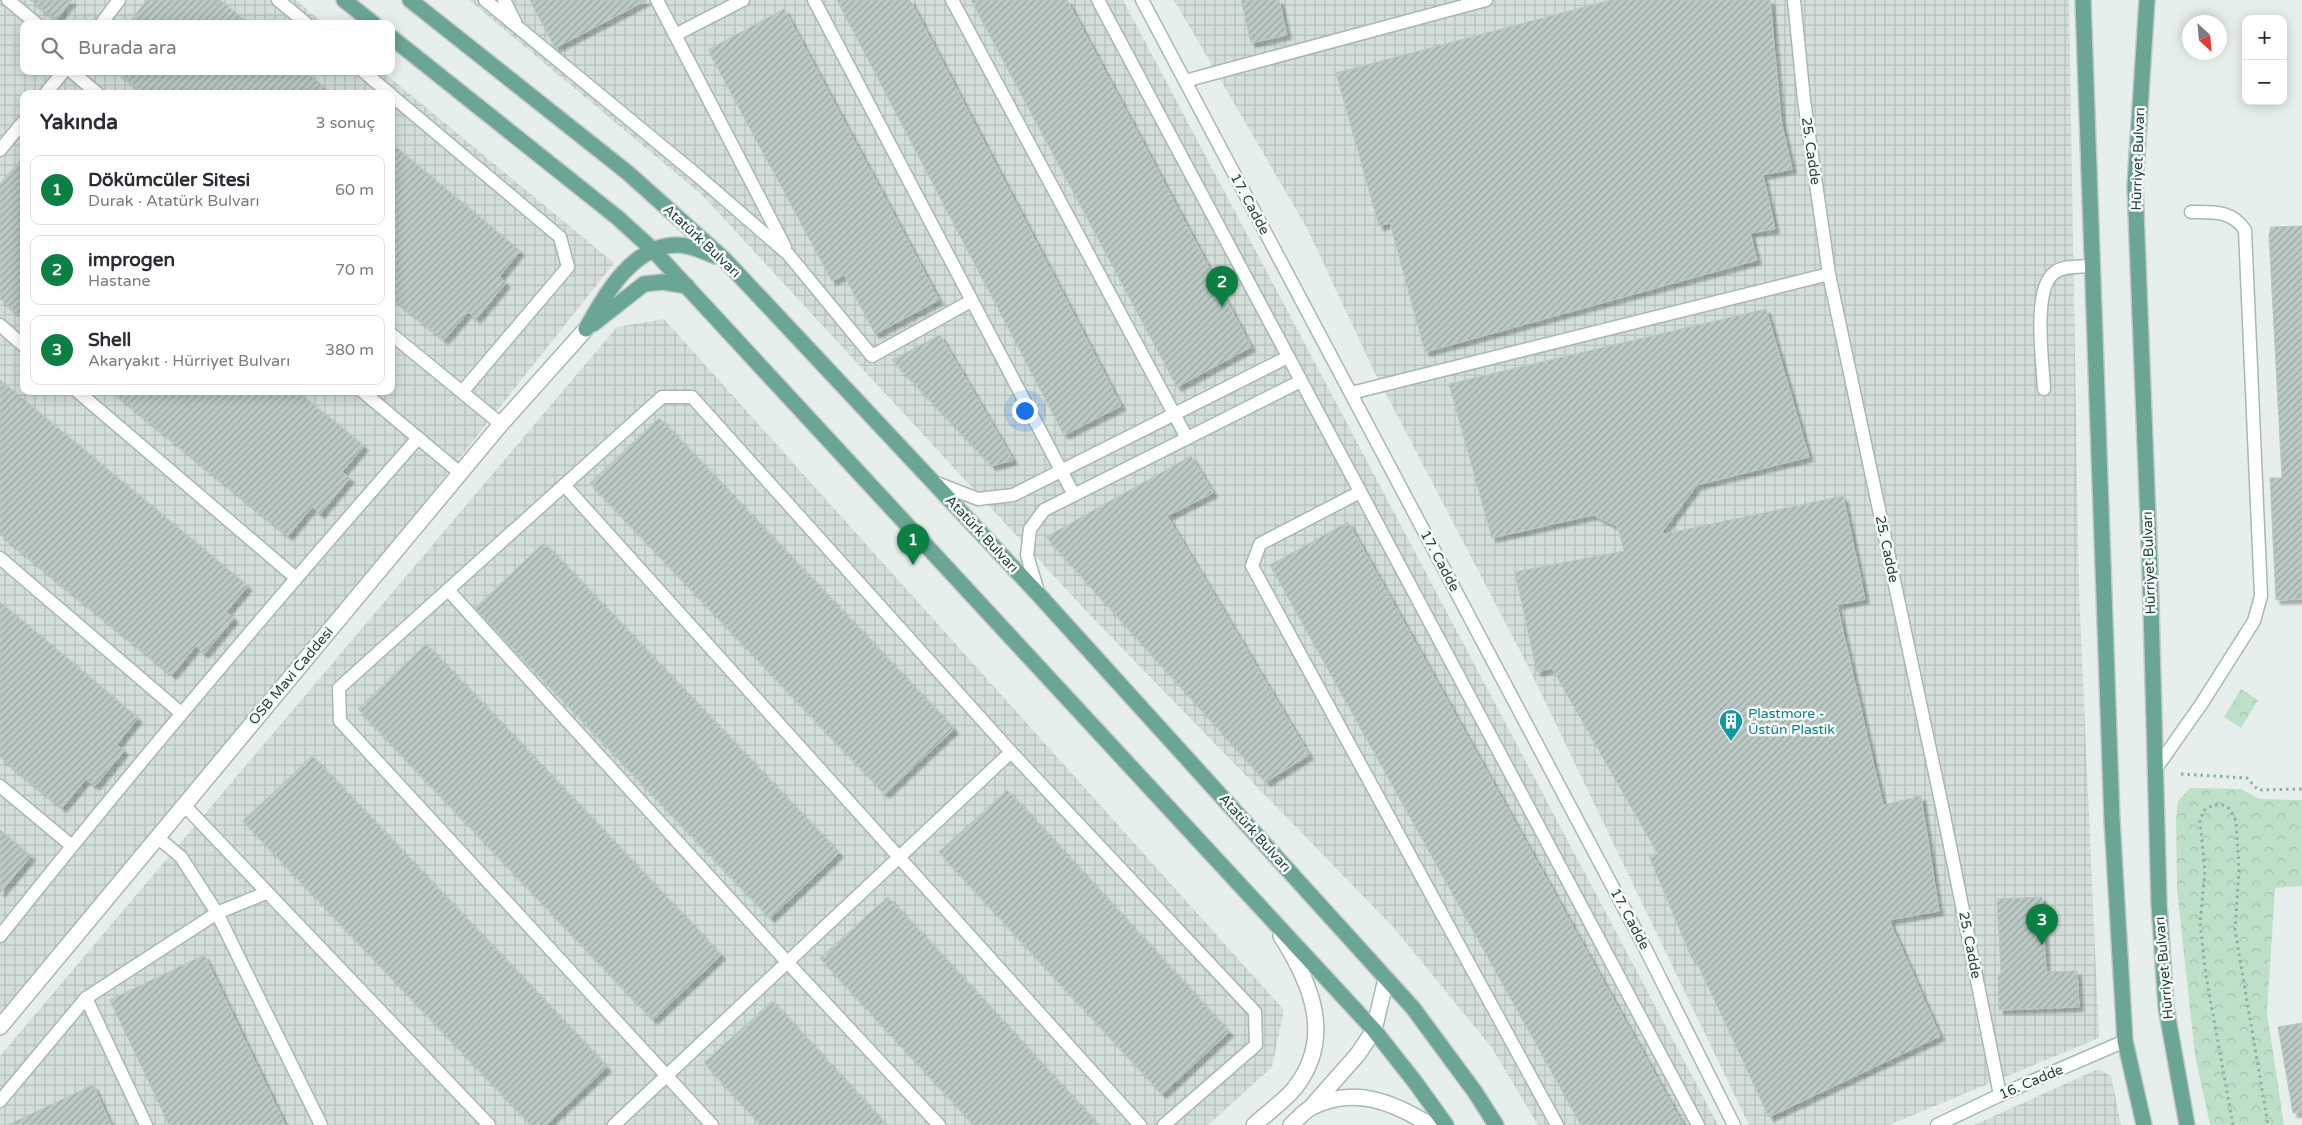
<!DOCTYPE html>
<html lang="tr">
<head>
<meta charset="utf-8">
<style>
  body { margin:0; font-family:"Varela Round",sans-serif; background:#f2f2f3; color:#2b2b33 }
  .controls { position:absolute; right:15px; top:15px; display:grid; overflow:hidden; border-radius:10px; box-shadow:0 2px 12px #0003 }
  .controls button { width:45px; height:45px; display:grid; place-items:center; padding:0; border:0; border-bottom:1px solid #e1e1e2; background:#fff; color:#2b2b33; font:25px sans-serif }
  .compass { position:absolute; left:2182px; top:15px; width:45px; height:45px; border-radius:50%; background:#fff; box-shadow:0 2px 12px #0003; rotate:154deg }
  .you { position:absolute; left:1024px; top:410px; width:18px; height:18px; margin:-12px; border:4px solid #fff; border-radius:50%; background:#1a73e8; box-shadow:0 0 0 8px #1a73e833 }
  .badge { display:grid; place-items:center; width:32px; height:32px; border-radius:50%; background:#0b8043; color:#fff; font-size:16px; font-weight:700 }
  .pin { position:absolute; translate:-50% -41px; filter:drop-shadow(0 1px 2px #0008) }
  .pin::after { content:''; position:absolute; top:26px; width:18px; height:15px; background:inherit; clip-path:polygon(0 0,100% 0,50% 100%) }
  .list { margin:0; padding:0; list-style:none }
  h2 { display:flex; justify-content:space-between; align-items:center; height:65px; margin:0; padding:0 20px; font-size:21px }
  h2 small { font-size:16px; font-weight:400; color:#7c7c81 }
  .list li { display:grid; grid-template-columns:32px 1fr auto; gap:15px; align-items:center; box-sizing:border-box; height:70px; margin:0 10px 10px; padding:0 10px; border:1px solid #e1e1e2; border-radius:10px }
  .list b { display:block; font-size:19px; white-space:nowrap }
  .list p { margin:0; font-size:16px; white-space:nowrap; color:#7c7c81 }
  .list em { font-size:16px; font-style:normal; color:#7c7c81 }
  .icon { flex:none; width:28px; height:28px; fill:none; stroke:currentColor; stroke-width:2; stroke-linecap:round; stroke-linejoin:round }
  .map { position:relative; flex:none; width:2302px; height:1125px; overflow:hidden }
  .search { position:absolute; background:#fff; box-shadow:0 2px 12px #0003; left:20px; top:20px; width:375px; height:55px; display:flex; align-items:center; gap:12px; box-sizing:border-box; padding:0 18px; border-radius:10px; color:#7c7c81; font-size:19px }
  .panel { position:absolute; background:#fff; box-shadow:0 2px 12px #0003; left:20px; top:90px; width:375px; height:305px; border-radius:10px }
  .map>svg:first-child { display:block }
</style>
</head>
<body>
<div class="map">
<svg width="2302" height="1125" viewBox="0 0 2302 1125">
  <defs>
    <pattern id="industrial-grid" width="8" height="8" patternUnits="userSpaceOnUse" patternTransform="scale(1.25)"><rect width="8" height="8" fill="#d4dfda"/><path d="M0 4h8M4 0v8" fill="none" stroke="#b6c1bc"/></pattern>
    <pattern id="park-crowns" width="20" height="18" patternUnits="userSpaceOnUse" patternTransform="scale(1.25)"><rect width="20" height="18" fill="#bfe0c8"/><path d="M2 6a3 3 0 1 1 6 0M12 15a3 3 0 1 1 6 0" fill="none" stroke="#a4c1ad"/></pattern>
    <pattern id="building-hatch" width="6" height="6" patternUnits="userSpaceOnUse" patternTransform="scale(1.25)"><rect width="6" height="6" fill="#bbcac4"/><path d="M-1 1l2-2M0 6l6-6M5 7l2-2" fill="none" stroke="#98a6a0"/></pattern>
    <filter id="shadow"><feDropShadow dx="4.5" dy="4.5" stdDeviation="1" flood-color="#0004"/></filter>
  </defs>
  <rect width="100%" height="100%" fill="#e6efeb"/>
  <g fill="url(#industrial-grid)" fill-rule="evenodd">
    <path d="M 0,0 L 296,0 L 324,24 L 24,24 L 24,71 L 382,71 L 614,263 L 302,657 L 0,1019 ZM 24,94 L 391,94 L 391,391 L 24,391 Z"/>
    <path d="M 469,0 L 1123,0 L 1718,1125 L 1538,1125 L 1492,1048 L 1394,928 L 1087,612 L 702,195 Z"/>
    <path d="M 1174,0 L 2069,0 L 2079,592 L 2099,1038 L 1889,1125 L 1749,1125 L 1528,666 L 1373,369 L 1308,230 Z"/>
    <path d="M 664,319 L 1284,1010 L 1272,1067 L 1208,1125 L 0,1125 L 0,1056 L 617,327 Z"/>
    <path d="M 2098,1069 L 2111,1076 L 2121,1125 L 1974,1125 Z"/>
  </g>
  <g fill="url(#park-crowns)">
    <path d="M 2241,689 L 2258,700 L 2241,728 L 2224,717 Z"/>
    <path d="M 2190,788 L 2241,789 L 2259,799 L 2302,800 L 2302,886 L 2275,888 L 2267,1013 L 2284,1125 L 2210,1125 L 2195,1055 L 2177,890 L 2176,818 L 2178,801 Z"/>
  </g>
  <g fill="url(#building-hatch)" stroke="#b8c9c2" filter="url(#shadow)">
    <path d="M 30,0 L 72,0 L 56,20 Z"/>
    <path d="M 147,0 L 220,0 L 249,24 L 128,24 Z"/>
    <path d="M 530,0 L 647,0 L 555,48 Z"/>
    <path d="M 837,0 L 910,0 L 1121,406 L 1064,435 Z"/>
    <path d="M 971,0 L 1067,0 L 1251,347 L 1177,387 Z"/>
    <path d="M 1241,0 L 1279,0 L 1287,35 L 1251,43 Z"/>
    <path d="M 1611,0 L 1770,0 L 1781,120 L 1792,169 L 1763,175 L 1775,229 L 1750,233 L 1757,260 L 1425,352 L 1390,223 L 1379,226 L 1336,73 Z"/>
    <path d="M 784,9 L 939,300 L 875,334 L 844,275 L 832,281 L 708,50 Z"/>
    <path d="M 116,71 L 305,71 L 332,94 L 144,94 Z"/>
    <path d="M 391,143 L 520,251 L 499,277 L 506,283 L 476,319 L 468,312 L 444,340 L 391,297 Z"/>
    <path d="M 24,156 L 24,319 L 0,299 L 0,184 Z"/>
    <path d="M 2302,226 L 2302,599 L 2276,600 L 2270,478 L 2282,478 L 2269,235 L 2271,227 Z"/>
    <path d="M 1766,309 L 1809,457 L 1697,485 L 1660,535 L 1843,496 L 1865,599 L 1837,605 L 1883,805 L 1921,796 L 1939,911 L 1889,920 L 1940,1036 L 1769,1117 L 1695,958 L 1692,959 L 1649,856 L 1658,854 L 1552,668 L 1537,672 L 1515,572 L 1624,551 L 1618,527 L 1593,515 L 1492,538 L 1449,384 Z"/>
    <path d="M 940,335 L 1013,460 L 992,466 L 892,360 Z"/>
    <path d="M 0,380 L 248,586 L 226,612 L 234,618 L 204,654 L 196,646 L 172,675 L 0,534 Z"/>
    <path d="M 112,391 L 297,391 L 364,446 L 342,472 L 350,478 L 320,514 L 312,507 L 288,536 Z"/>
    <path d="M 659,418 L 954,729 L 885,794 L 590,483 Z"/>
    <path d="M 1191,456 L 1213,493 L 1167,516 L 1309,755 L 1266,782 L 1046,537 Z"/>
    <path d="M 1348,522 L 1683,1125 L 1581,1125 L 1270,565 Z"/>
    <path d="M 544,543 L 839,853 L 770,918 L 475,608 Z"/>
    <path d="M 0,602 L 138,718 L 117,744 L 124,751 L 95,786 L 86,779 L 62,808 L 0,757 Z"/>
    <path d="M 426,644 L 721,955 L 653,1020 L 358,709 Z"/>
    <path d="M 312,756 L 607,1067 L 546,1125 L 531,1125 L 243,821 Z"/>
    <path d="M 1007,790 L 1229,1032 L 1162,1094 L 939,852 Z"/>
    <path d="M 0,830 L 31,856 L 0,893 Z"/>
    <path d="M 888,897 L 1098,1125 L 974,1125 L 820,958 Z"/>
    <path d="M 2042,897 L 2046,972 L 2077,971 L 2079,1007 L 1999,1010 L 1998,974 L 2001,973 L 1997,899 Z"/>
    <path d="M 204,955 L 285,1125 L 169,1125 L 110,1000 Z"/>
    <path d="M 772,1001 L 886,1125 L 761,1125 L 704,1063 Z"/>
    <path d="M 2302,1023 L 2302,1112 L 2293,1113 L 2278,1027 Z"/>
    <path d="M 93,1085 L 111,1125 L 8,1125 Z"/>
  </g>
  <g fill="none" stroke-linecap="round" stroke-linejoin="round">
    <g stroke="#a8b8b2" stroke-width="15">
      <g id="service">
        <path d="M 8,0 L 37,24"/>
        <path d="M 278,0 L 307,24"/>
        <path d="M 485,0 L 698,176 L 788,254 L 872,356 L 971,301"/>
        <path d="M 504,0 L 515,22"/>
        <path d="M 657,0 L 785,247"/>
        <path d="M 814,0 L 1074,495"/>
        <path d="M 952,0 L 1187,438"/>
        <path d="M 1098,0 L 1698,1125"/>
        <path d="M 1142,0 L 1642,942 L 1734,1125"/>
        <path d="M 1794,0 L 1804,100 L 1829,274 L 1943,811 L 2000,1095"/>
        <path d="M 101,24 L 119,0"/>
        <path d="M 675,35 L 743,0"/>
        <path d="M 71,71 L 98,94"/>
        <path d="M 363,71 L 390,94"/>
        <path d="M 1185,81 L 1486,0"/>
        <path d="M 45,94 L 64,71"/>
        <path d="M 391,95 L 560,237 L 568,267 L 462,392"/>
        <path d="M 0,150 L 24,121"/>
        <path d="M 0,325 L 24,346"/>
        <path d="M 391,334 L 501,424"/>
        <path d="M 2044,389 C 2043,363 2032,290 2054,273 C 2063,265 2080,267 2091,266"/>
        <path d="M 77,391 L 296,578"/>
        <path d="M 362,391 L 460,473"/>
        <path d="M 1351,393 L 1829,274"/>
        <path d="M 934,482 L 978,499 L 1013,495 L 1288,357"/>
        <path d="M 564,485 L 1140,1125"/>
        <path d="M 1360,492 L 1260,544 L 1252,566 L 1557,1125"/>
        <path d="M 0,558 L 181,713"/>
        <path d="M 448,590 L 788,963 L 939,1125"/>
        <path d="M 1039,595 L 1027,555 L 1030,529 L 1044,510 L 1301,381"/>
        <path d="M 2155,770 L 2202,703 L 2254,621 L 2261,596 L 2245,230 C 2231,210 2213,212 2191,212"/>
        <path d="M 0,786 L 72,846"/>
        <path d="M 184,805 L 489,1125"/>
        <path d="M 157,837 L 181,857 L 217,913 L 321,1125"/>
        <path d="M 0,936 C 135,766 275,601 418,438"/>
        <path d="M 86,998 L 146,1125"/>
        <path d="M 0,1101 L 86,998 L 217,913 L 266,893"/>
        <path d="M 614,1125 L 1011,752"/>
        <path d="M 712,1125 L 340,721 L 339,688 L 662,397 L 692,397 L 1011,752 L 1255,1012 L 1256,1045 L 1164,1125"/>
        <path d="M 1937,1125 L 2000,1095 L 2125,1041"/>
      </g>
    </g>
    <g stroke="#a8b8b2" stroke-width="18">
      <path id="minor" d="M 0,1027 L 501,424 L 586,329"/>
    </g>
    <g stroke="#a8b8b2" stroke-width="18">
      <g id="tertiary">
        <path d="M 1313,1105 L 1358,1054 L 1374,1030 L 1386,979"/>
        <path d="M 1254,1125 C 1267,1113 1283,1102 1294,1089 C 1335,1038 1311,983 1281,936"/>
        <path d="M 1291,1125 C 1298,1119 1304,1111 1312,1107 C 1354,1086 1393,1102 1430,1125"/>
      </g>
    </g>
    <g stroke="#c2cac8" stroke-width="18">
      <g id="primary">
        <path d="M 344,0 L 374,24"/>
        <path d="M 410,0 L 628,173 L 724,259 L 1039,595 L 1413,1008 L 1475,1092 L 1496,1125"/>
        <path d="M 2083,0 L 2112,820 L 2125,1041 L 2144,1125"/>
        <path d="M 2147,0 L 2135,186 L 2150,570 L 2159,904 L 2166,1007 L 2187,1125"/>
        <path d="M 391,37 L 618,218 L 652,249 L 1374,1030 L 1415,1082 L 1446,1125"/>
        <path d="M 593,324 L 644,284 L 663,282 L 687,286"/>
        <path d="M 586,329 C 605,295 633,244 678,245 C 691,245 704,252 715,256"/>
      </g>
    </g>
    <g stroke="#86b3a5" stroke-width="3" stroke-dasharray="2.5 4" stroke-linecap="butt">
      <path d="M 2181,774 L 2247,778 L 2258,790 L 2302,789"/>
      <path d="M 2233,1125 L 2206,976 L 2200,923 L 2205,871 L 2200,822 L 2203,811 L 2213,805 L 2223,805 L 2230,809 L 2236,821 L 2239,870 L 2235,930 L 2268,1125"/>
    </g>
    <use href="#service" stroke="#fff" stroke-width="12"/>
    <use href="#minor" stroke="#fff" stroke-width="15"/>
    <use href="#tertiary" stroke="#fff" stroke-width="15"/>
    <use href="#primary" stroke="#6aa596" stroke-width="15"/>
  </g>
  <defs>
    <g id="building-pin" transform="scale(1.25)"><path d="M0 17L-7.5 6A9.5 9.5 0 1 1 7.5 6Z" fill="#0f9aa8" stroke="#f7fbf9"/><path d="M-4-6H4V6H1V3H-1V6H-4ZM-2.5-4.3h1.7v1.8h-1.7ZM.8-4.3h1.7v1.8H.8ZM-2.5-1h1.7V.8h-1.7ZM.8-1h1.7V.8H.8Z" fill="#fff"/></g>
  </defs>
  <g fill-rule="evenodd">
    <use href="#building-pin" x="1731" y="721"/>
  </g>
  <g text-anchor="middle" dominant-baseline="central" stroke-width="5" stroke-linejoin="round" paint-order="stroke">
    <g font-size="14" fill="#24423a" stroke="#f7fbf9">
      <text transform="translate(1811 151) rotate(82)">25. Cadde</text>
      <text transform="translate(2138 159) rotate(-88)">Hürriyet Bulvarı</text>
      <text transform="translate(1250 204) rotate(62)">17. Cadde</text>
      <text transform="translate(702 241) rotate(43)">Atatürk Bulvarı</text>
      <text transform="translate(982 534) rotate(47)">Atatürk Bulvarı</text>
      <text transform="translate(1887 549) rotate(78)">25. Cadde</text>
      <text transform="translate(1440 561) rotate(62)">17. Cadde</text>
      <text transform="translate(2149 563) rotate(-92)">Hürriyet Bulvarı</text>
      <text transform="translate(291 676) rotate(-50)">OSB Mavi Caddesi</text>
      <text transform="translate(1255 833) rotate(48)">Atatürk Bulvarı</text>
      <text transform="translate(1630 919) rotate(62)">17. Cadde</text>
      <text transform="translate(1970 945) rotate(79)">25. Cadde</text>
      <text transform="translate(2164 968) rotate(-95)">Hürriyet Bulvarı</text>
      <text transform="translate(2031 1082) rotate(-23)">16. Cadde</text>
    </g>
    <g font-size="14" fill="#0d838f" stroke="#f7fbf9" text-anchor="start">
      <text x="1748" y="713">Plastmore -<tspan x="1748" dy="16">Üstün Plastik</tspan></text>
    </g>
  </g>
</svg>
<div class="controls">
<button>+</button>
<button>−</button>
</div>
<svg class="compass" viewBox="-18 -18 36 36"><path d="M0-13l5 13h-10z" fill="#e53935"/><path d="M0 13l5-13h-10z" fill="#7c7c81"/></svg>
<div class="you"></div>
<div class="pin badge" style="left:913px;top:565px">1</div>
<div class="pin badge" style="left:1222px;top:307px">2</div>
<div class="pin badge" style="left:2042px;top:945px">3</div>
<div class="search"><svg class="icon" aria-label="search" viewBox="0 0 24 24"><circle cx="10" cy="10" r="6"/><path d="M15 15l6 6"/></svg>Burada ara</div>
<section class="panel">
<h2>Yakında<small>3 sonuç</small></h2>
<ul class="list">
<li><span class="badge">1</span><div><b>Dökümcüler Sitesi</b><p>Durak · Atatürk Bulvarı</p></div><em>60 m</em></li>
<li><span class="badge">2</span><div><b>improgen</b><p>Hastane</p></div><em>70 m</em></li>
<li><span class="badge">3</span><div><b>Shell</b><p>Akaryakıt · Hürriyet Bulvarı</p></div><em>380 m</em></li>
</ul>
</section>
</div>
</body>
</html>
